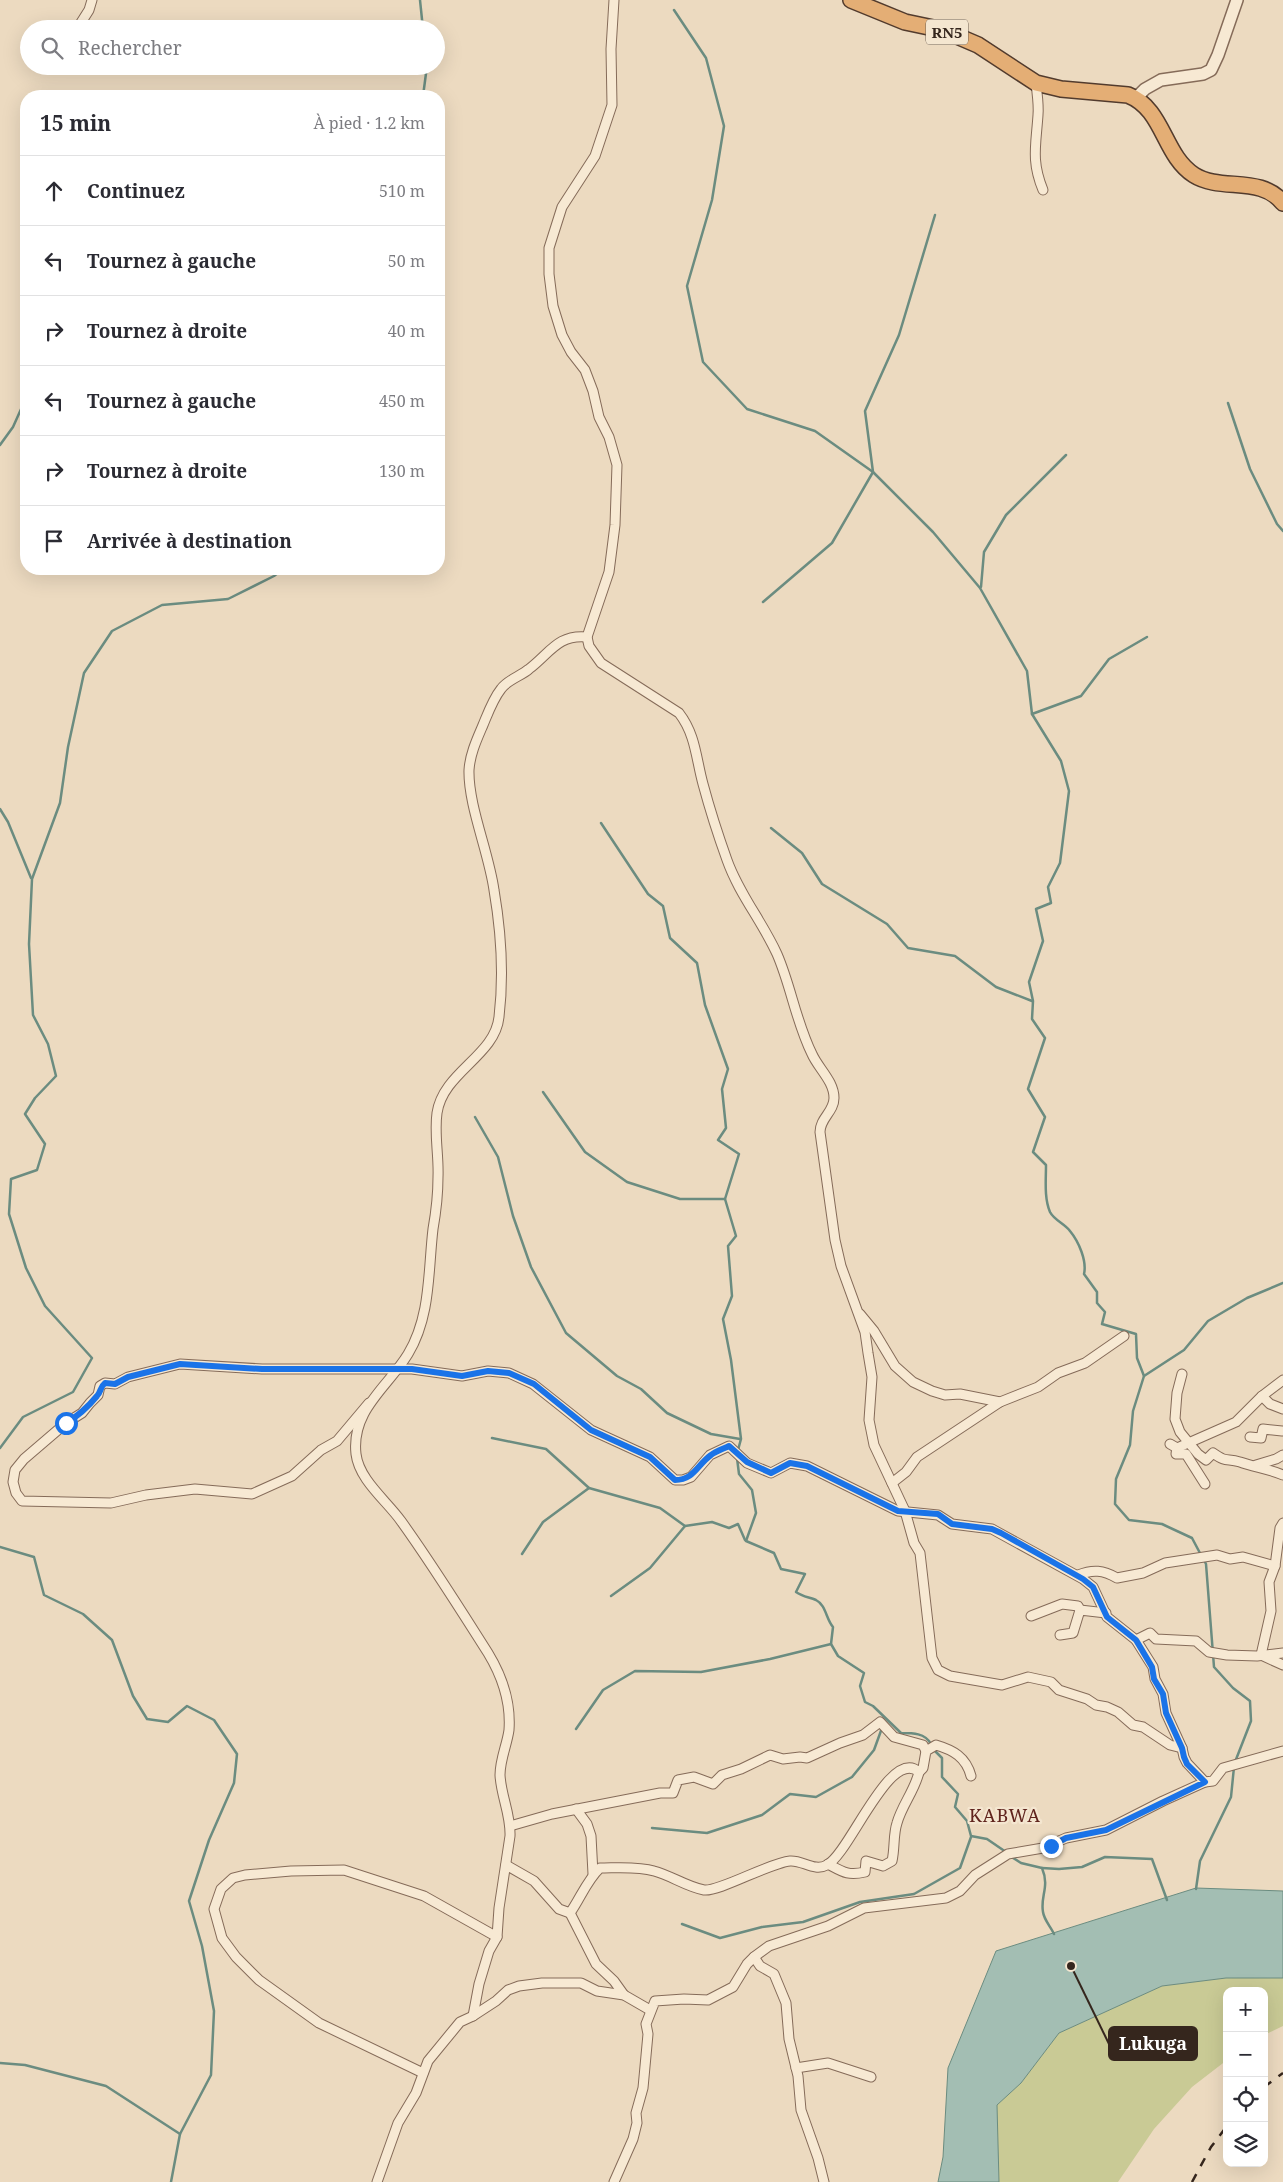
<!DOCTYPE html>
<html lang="fr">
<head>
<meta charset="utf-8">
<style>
  body { margin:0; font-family:"Noto Serif",serif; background:#f2f2f3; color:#2b2b33 }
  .controls { position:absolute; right:15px; bottom:15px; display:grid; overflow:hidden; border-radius:10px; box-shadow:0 5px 20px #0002 }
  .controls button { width:45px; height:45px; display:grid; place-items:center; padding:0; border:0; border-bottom:1px solid #e1e1e2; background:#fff; color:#2b2b33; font:25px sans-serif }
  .stop { position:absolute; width:15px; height:15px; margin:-11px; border:4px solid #1a73e8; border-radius:50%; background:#fff }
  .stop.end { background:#1a73e8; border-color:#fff; box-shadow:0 1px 5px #0008 }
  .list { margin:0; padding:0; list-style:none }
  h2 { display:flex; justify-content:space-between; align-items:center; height:65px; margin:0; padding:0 20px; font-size:21px }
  h2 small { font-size:16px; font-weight:400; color:#7c7c81 }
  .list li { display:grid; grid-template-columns:32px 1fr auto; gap:15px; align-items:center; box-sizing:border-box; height:70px; padding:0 20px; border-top:1px solid #e1e1e2 }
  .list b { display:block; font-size:19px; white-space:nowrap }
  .list em { font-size:16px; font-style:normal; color:#7c7c81 }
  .icon { flex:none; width:28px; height:28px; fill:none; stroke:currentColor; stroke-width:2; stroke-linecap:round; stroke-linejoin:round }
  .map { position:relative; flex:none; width:1283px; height:2182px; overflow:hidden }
  .search { position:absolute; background:#fff; box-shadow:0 5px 20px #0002; left:20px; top:20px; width:425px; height:55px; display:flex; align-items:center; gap:12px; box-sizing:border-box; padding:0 18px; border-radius:28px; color:#7c7c81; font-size:19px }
  .panel { position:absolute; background:#fff; box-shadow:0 5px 20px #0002; left:20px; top:90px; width:425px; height:485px; border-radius:20px }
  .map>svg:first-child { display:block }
</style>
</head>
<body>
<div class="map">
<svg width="1283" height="2182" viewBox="0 0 1283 2182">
  <rect width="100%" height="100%" fill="#ecdac0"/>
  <path fill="#c9ca95" d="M 1226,1978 L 1283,1978 L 1283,2026 L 1264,2035 L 1264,1991 L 1227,1991 L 1227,2060 L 1192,2087 L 1154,2129 L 1118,2182 L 999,2182 L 996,2105 L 1021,2083 L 1059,2033 L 1162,1986 Z"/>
  <path fill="#a3beb3" stroke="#6b8c80" d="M 1196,1888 L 1283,1891 L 1283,1978 L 1226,1978 L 1162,1986 L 1059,2033 L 1021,2083 L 997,2105 L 999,2182 L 938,2182 L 943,2157 L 948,2068 L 996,1951 Z"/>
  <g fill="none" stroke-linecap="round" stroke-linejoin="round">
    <g stroke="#6b8c80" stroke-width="2.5">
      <path d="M 420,0 L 423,29"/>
      <path d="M 674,10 L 706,58 L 724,126 L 712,200 L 687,286 L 703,362 L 747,409 L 815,431 L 873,472 L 933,532 L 980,588 L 1027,671 L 1032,714 L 1061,761 L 1069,791 L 1060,863 L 1048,887 L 1051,903 L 1036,909 L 1043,941 L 1029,982 L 1033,1001 L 1032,1019 L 1045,1038 L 1028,1089 L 1045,1117 L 1033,1152 L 1046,1165 C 1046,1180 1044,1198 1050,1212 C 1054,1220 1065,1224 1070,1231 C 1079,1242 1087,1261 1084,1274 L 1097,1292 L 1097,1303 L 1105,1312 L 1102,1324 L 1136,1334 L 1137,1358 L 1144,1376 L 1133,1411 L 1130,1445 L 1116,1479 L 1115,1504 L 1129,1520 L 1162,1524 L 1192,1538 L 1201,1555"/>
      <path d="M 423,96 L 427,66"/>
      <path d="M 1228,403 L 1250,469 L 1277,524 L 1283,531"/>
      <path d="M 0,445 L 13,427 L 26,398"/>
      <path d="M 981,587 L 984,552 L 1006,515 L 1066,455"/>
      <path d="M 763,602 L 832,543 L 873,472 L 865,411 L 899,335 L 935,215"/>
      <path d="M 1032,714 L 1081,696 L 1109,659 L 1147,637"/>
      <path d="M 0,809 L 8,822 L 31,878"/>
      <path d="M 601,823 L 648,894 L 663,906 L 670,938 L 697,963 L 705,1005 L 728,1069 L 722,1089 L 726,1128 L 718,1140 L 739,1154 L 725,1199 L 736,1236 L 728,1246 L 732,1296 L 723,1319 L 731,1360 L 741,1439 L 738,1450"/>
      <path d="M 771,828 L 802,853 L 822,884 L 887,924 L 908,948 L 955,956 L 996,987 L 1032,1001"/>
      <path d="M 543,1092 L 585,1152 L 627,1182 L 680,1199 L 725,1199"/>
      <path d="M 475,1117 L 498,1157 L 513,1216 L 531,1267 L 566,1333 L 617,1376 L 641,1389 L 667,1413 L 711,1434 L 740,1439"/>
      <path d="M 1144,1376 L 1184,1350 L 1208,1321 L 1247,1298 L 1283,1283"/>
      <path d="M 492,1438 L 546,1449 L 589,1488 L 660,1508 L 685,1526 L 712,1522 L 729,1528 L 738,1524 L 745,1540"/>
      <path d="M 0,1448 L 23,1417 L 73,1392 L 92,1358 L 45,1306 L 26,1268 L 9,1214 L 11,1179 L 37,1170 L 45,1144 L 25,1114 L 35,1098 L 56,1076 L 48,1044 L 33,1015 L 29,944 L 32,879 L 60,803 L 68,747 L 84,673 L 112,631 L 162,605 L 228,599 L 274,576 L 283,569"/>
      <path d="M 737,1458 L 739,1474 L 752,1490 L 756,1513 L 746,1541 L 774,1553 L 781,1569 L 805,1574 L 796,1592 C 803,1597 809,1597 816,1600 C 826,1605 826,1619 833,1627 L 831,1644 L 838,1656 L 864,1673 L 860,1686 L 865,1702 L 873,1706 L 901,1733 C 913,1733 925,1733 931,1744"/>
      <path d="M 0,1547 L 34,1557 L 44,1595 L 83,1614 L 112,1640 L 133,1696 L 147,1719 L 168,1722 L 187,1706 L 214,1720 L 237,1754 L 234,1783 L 209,1840 L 189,1901 L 202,1946 L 214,2011 L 211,2075 L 180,2134 L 171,2182"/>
      <path d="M 522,1554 L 543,1522 L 589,1488"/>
      <path d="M 1204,1560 L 1206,1564 L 1214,1667 L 1233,1688 L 1250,1701 L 1251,1721 L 1235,1762"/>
      <path d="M 611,1596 L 650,1568 L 685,1526"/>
      <path d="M 576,1729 L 603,1690 L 635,1671 L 701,1672 L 770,1659 L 831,1644"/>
      <path d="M 933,1749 L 942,1758 L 942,1777 L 958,1794 L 955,1807 L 967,1821 L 971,1836 L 987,1839 L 1006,1852"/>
      <path d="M 652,1828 L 707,1833 L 762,1815 L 790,1794 L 816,1797 L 852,1777 L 874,1750 L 882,1728"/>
      <path d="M 1010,1856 L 1021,1863 L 1042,1868 C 1050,1887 1040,1896 1043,1912 C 1044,1920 1051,1927 1054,1934"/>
      <path d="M 1042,1868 L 1059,1869 L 1082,1867 L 1105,1857 L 1152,1859 L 1167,1900"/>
      <path d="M 1196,1889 L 1200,1861 L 1231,1797 L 1234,1767"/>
      <path d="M 682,1924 L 720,1938 L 762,1927 L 803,1922 L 860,1902 L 914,1894 L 960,1868 L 971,1837"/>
      <path d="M 0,2063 L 25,2065 L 106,2086 L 180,2134"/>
    </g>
    <g stroke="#856b59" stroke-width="11">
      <g id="minor">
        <path d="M 614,0 L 611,49 L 612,105 L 595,156 L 562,207 L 549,248 L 549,274 L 553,306 L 562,335 L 571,352 L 585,370 L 593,391 L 599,417 L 609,437 L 617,465 L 615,525 L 609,572 L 587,637 L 589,646 L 601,663 L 679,713 C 696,735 696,759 703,784 C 710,810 718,835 727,860 C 739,894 762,921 777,954 C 791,986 796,1022 812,1054 C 818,1068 834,1081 834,1098 C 834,1112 820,1118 820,1132 L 835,1240 L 841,1266 L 865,1332 L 868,1353 L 872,1377 L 869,1420 L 874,1445 L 905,1511 L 914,1543 L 920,1553 L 932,1658 L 938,1670 L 950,1676 L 1002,1685 L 1028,1677 L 1051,1682 L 1059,1690 L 1087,1699 L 1096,1705 L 1107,1707 L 1118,1712 L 1133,1725 L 1143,1727 L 1170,1745 L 1182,1748"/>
        <path d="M 77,29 L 89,10 L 92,0"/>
        <path d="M 1036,83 C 1037,94 1039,105 1038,115 C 1036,145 1031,161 1043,190"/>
        <path d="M 860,1314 L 874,1331 L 895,1366 L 913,1382 L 932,1391 L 945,1395 L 960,1394 L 1000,1402"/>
        <path d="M 1182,1374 L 1177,1393 L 1175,1419 L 1180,1432 L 1198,1454 L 1206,1460 L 1213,1453 C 1227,1463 1226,1458 1240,1462 C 1254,1467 1269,1469 1283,1475"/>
        <path d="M 1262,1396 L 1270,1404 L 1283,1409"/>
        <path d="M 369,1403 L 337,1441 L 321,1450 L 292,1476 L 252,1494 L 195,1489 L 146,1495 L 111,1503 L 22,1501 L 16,1493 L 13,1482 L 15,1470 L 24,1459 L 66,1423 L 82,1413 L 90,1403 L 98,1395 L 100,1386 L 105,1383 L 115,1384 L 128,1377 L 180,1364 L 262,1369 L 412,1369 L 462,1376 L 488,1371 L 509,1373 L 533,1384 L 591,1430 L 650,1457 L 675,1480 L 683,1480 L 691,1477 L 710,1455 L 729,1446 L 747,1463 L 771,1473 L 790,1463 L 807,1466 L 898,1511 L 938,1515 L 952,1524 L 992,1529 L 1083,1579 L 1093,1587 L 1107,1617 L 1136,1640 L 1153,1667 L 1155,1679 L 1163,1694 L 1166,1713 L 1182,1748 L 1184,1757 L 1187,1763 L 1205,1782"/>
        <path d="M 1250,1437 L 1261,1438 L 1263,1429 L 1282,1431"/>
        <path d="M 1170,1444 L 1177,1448 L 1236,1422 L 1262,1396 L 1283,1380"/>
        <path d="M 1177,1448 L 1176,1454 L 1186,1454 L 1205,1484"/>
        <path d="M 1256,1465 L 1276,1459 L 1283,1455"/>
        <path d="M 892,1483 L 906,1472 L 917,1457 L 1000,1402 L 1038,1387 L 1058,1373 L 1085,1363 L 1124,1336"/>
        <path d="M 1283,1523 L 1280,1528 L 1275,1566 L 1269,1582 L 1271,1611 L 1261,1655 L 1283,1665"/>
        <path d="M 1078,1575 C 1093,1569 1103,1570 1117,1578 L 1143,1573 L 1165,1563 L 1217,1555 L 1230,1559 L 1243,1557 L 1275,1566"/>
        <path d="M 1031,1616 L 1062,1604 L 1078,1606 L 1080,1610"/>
        <path d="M 1060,1635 L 1073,1633 L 1080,1610 L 1106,1613"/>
        <path d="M 1136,1640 L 1150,1633 L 1156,1639 L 1196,1641 L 1209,1652 L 1227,1655 L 1257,1656 L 1283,1653"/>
        <path d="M 576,1809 L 587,1824 L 591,1836 L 593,1874"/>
        <path d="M 510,1826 L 552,1814 L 660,1793 L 673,1793 L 678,1780 L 694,1777 L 713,1784 L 722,1775 L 741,1769 L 770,1755 L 783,1759 L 800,1757 L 807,1758 L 840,1743 L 863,1735 L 880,1722 L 894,1737 L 923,1745 L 926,1751"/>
        <path d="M 828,1864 C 843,1872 848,1876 865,1872 L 866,1861 L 883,1866 L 892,1861 C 895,1848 893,1835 897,1823 C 902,1805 915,1790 919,1772"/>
        <path d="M 506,1865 L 534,1881 L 559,1909 L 570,1913 C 580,1899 587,1880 600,1868 C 616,1868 638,1866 654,1871 C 670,1875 687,1887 704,1890 C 719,1892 769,1863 790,1861 C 803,1860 814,1872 827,1865 C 850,1853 890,1746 919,1772 L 923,1768 L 926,1751 L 936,1745 C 953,1750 966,1757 971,1776"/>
        <path d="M 570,1913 L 596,1964 L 614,1981 L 624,1995"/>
        <path d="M 754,1957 L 760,1966 L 774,1974 L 786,2003 L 789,2039 L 798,2076 L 801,2110 L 818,2158 L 824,2182"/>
        <path d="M 473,2016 L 479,1984 L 489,1951 L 497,1937 L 499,1908 L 510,1836 C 511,1815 501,1796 500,1775 C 500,1759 507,1745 509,1730 C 511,1702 502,1676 488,1653 C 460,1609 432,1564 401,1521 C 387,1501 359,1480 356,1454 C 351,1410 388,1387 408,1354 C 431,1316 428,1271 433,1229 C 436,1212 438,1195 438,1177 C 439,1156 434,1134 437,1113 C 443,1072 495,1056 499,1017 C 504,975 501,931 494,890 C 489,853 468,805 469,770 C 470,754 477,739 483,725 C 488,713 493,699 501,689 C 507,680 521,676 529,669 C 550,653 558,634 587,637"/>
        <path d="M 796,2068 L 828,2063 L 871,2077"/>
        <path d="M 423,2073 L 319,2023 L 259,1980 L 236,1957 L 222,1938 L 214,1909 L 221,1889 L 233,1878 L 245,1875 L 291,1871 L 344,1870 L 424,1896 L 497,1937"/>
        <path d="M 377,2182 L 398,2123 L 416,2093 L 428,2061 L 460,2022 L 473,2016 L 496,2001 L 508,1990 L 519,1986 L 542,1983 L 581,1983 L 597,1991 L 624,1995 L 650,2010"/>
        <path d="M 614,2182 L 633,2139 L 637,2123 L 636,2113 L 643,2088 L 648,2034 L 646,2024 L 655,2001 L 684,1999 L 708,2000 L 733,1987 L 747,1964 L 754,1957 L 769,1946 L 828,1926 L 864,1908 L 946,1898 L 960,1891 L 975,1875 L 1008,1854 L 1043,1848 L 1066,1838 L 1106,1830 L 1163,1801 L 1205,1782 L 1213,1781 L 1223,1768 L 1283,1751"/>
      </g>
    </g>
    <g stroke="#856b59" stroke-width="14">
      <path id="tertiary" d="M 1136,98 L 1145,89 L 1161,80 L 1203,74 L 1211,70 L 1218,55 L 1237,0"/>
    </g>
    <g stroke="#523b2d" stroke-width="18">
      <path id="trunk" d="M 851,0 L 905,22 L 943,30 L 978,45 L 1036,83 L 1061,89 L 1128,95 C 1164,109 1163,155 1194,175 C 1221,192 1261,175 1283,203"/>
    </g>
    <use href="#minor" stroke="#f7e9d3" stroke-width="9"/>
    <use href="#tertiary" stroke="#f7e9d3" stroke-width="11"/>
    <use href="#trunk" stroke="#e4ae75" stroke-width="15"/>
    <g stroke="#35261d" stroke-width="2.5" stroke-dasharray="9 9" stroke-linecap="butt">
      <path d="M 1264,2087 L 1283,2073"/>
      <path d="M 1192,2182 L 1211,2147 L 1227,2126"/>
    </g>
  </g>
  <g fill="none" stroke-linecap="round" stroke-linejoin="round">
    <path stroke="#1a73e8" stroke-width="6" d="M 66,1423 C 78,1416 88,1407 97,1396 C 101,1392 100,1387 105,1383 L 115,1384 L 128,1377 L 180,1364 L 262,1369 L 412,1369 L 462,1376 L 488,1371 L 509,1373 L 534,1384 L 591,1430 L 650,1457 L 675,1480 C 694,1480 697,1465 711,1455 C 716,1451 723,1449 729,1446 L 747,1462 L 771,1473 L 790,1463 L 807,1466 L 898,1511 L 938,1514 L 952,1524 L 992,1529 L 1001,1533 L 1083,1579 L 1093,1587 L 1107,1617 L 1136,1640 L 1152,1667 L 1154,1679 L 1163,1694 L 1166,1713 L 1182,1748 L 1184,1757 L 1187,1764 L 1205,1782 L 1106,1830 L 1066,1838 L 1051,1846"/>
  </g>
  <g text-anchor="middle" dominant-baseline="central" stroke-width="4.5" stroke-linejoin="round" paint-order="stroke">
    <rect fill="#f4e6d0" stroke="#6e6053" stroke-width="1" x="926" y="19.5" width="42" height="25" rx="4"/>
    <g font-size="15" font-weight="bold" fill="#35261d">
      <text x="947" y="32">RN5</text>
    </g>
    <g font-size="18" letter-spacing="1" fill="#60241d" stroke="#f4e6d0">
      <text x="1005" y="1815">KABWA</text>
    </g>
  </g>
  <path fill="none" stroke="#35261d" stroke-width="2" d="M1071 1966L1109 2044"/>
  <circle fill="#35261d" stroke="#f4e6d0" stroke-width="2" cx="1071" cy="1966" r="5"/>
  <rect fill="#35261d" stroke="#35261d" stroke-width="2" x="1109" y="2027" width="88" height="33" rx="5"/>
  <g font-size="18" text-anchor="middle" font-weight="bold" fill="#fff">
    <text x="1153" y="2050">Lukuga</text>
  </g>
</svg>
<div class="controls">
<button>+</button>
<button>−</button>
<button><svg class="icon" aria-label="locate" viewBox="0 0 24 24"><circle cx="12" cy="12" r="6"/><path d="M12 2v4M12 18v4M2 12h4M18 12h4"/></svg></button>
<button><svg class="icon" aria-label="layers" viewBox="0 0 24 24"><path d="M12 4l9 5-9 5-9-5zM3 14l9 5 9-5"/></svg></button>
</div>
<div class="stop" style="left:66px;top:1423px"></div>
<div class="stop end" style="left:1051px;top:1846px"></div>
<div class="search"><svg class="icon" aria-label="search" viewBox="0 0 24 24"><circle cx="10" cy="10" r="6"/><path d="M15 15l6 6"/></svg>Rechercher</div>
<section class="panel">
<h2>15 min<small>À pied · 1.2 km</small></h2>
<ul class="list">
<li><svg class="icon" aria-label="ahead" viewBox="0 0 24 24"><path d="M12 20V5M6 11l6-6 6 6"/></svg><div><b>Continuez</b></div><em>510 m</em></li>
<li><svg class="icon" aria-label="left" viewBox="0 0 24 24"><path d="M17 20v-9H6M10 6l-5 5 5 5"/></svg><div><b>Tournez à gauche</b></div><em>50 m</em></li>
<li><svg class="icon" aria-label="right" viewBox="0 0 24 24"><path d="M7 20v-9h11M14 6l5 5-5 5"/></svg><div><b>Tournez à droite</b></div><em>40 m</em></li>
<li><svg class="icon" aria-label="left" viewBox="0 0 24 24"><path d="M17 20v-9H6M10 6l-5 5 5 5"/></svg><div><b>Tournez à gauche</b></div><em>450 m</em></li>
<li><svg class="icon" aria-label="right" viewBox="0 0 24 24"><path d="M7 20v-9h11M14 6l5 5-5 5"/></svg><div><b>Tournez à droite</b></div><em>130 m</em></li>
<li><svg class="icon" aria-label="arrive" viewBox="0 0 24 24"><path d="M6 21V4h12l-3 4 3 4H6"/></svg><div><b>Arrivée à destination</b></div></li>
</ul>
</section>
</div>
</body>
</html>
